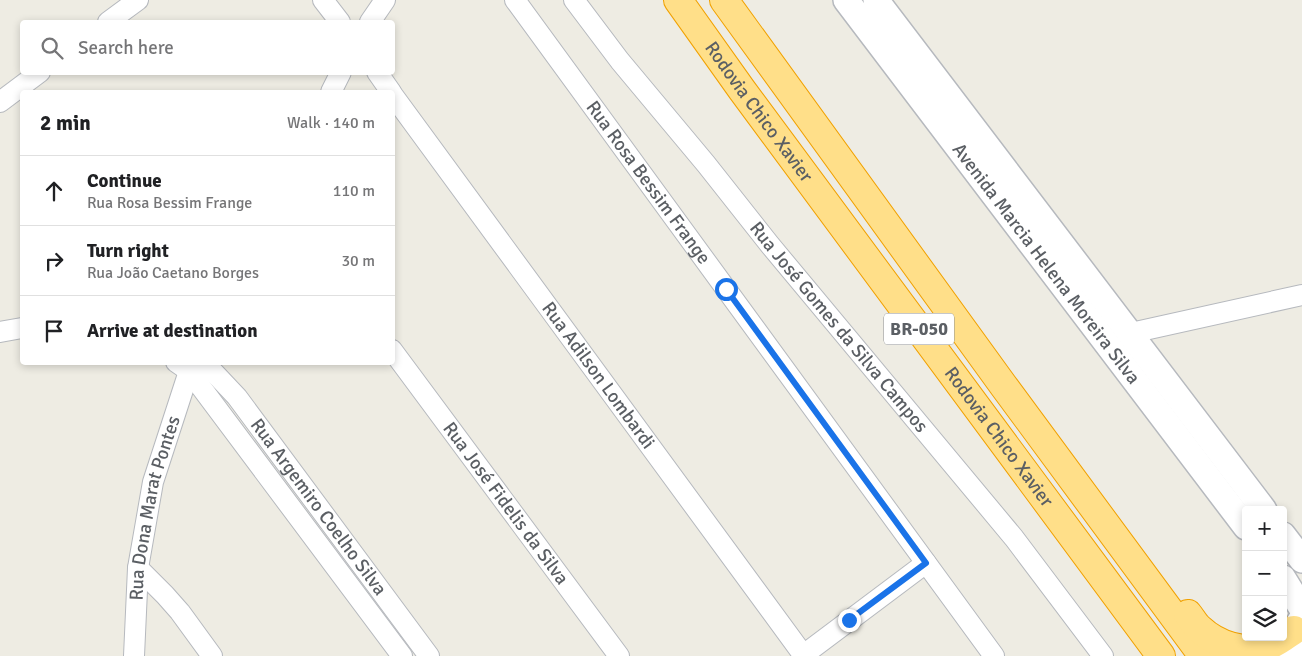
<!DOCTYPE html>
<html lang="en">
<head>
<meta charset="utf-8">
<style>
  body { margin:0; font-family:Signika,sans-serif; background:#f6f6f6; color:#202124 }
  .controls { position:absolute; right:15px; bottom:15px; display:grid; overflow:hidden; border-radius:5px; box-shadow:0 2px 8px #0003 }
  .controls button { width:45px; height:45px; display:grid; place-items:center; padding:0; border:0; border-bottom:1px solid #e0e0e0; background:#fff; color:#202124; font:25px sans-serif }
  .stop { position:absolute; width:15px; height:15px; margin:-11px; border:4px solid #1a73e8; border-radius:50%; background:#fff }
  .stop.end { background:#1a73e8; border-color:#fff; box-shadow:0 1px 5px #0008 }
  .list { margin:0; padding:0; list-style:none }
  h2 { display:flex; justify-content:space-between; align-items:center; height:65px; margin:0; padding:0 20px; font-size:21px }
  h2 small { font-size:16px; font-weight:400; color:#757577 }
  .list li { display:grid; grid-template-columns:32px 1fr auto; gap:15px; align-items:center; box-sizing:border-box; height:70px; padding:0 20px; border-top:1px solid #e0e0e0 }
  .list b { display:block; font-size:19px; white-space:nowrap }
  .list p { margin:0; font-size:16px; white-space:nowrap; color:#757577 }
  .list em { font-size:16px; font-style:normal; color:#757577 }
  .icon { flex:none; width:28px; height:28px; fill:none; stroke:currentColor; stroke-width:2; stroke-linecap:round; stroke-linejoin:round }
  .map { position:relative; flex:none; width:1302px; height:656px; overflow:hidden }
  .search { position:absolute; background:#fff; box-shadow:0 2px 8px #0003; left:20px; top:20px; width:375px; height:55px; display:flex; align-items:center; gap:12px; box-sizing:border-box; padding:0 18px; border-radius:5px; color:#757577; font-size:19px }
  .panel { position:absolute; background:#fff; box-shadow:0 2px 8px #0003; left:20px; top:90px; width:375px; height:275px; border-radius:5px }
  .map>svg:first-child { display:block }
</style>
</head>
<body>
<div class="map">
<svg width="1302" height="656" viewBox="0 0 1302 656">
  <rect width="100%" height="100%" fill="#eeece3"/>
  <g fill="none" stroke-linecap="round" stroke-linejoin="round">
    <g stroke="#b6b9be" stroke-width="22">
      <g id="minor">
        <path d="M 323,0 L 340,22"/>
        <path id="s1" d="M 515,0 L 994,656"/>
        <path id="s2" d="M 574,0 L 620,61 L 706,164 L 770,245 L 1014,538 L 1103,656"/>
        <path d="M 108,22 L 138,0"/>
        <path d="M 370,22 L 385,0"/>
        <path d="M 377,72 L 391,92"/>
        <path d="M 331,92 L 341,72"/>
        <path id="s3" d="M 392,94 L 804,656"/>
        <path d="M 0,102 L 40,72"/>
        <path d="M 0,332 L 22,328"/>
        <path d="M 1131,333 L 1302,295"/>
        <path id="s4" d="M 392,350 L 619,656"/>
        <path d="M 176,362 L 189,371 L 402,656"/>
        <path id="s5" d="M 204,362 L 237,397 L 429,656"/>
        <path d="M 138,568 L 165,595 L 180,612 L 212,656"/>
        <path id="s6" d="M 134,656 L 138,568 L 153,482 L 192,362"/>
        <path d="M 802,656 L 926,563"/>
      </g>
    </g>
    <g stroke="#b6b9be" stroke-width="28">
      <g id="tertiary">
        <path id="s7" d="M 846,0 L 1246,527"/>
        <path d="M 876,0 L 1264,510"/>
        <path d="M 1283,535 L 1302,560"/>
        <path d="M 1283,578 L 1302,609"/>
        <path d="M 1290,656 C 1288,642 1294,630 1302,618"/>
      </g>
    </g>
    <g stroke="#f1a100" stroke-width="30">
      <g id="motorway">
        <path id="s8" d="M 678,0 L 742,90 L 1161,656"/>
        <path d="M 724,0 L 1003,385 L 1203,656"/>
        <path d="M 1188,614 C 1192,619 1195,625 1200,629 C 1217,645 1244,654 1267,646 C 1277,643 1285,636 1294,630"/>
      </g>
    </g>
    <use href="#minor" stroke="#fff" stroke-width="20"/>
    <use href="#tertiary" stroke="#fff" stroke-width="25"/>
    <use href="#motorway" stroke="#ffdf89" stroke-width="28"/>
  </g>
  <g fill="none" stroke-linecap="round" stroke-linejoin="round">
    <path stroke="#1a73e8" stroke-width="6" d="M 726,289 L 926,563 L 849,620"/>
  </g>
  <g text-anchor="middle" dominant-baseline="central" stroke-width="5" stroke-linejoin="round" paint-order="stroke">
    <rect fill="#fff" stroke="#8c8f92" stroke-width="1" x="884" y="313.5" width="70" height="31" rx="4"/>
    <g font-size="18" font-weight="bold" fill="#5b5f64">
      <text x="919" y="329">BR-050</text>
    </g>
    <g font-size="19" fill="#5b5f64" stroke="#fff">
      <text stroke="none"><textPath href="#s8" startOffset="138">Rodovia Chico Xavier</textPath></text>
      <text stroke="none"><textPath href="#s1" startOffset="226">Rua Rosa Bessim Frange</textPath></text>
      <text stroke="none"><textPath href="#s7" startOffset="331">Avenida Marcia Helena Moreira Silva</textPath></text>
      <text stroke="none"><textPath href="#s2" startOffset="421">Rua José Gomes da Silva Campos</textPath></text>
      <text stroke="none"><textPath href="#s3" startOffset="349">Rua Adilson Lombardi</textPath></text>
      <text stroke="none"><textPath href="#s8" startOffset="542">Rodovia Chico Xavier</textPath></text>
      <text stroke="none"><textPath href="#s4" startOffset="191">Rua José Fidelis da Silva</textPath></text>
      <text stroke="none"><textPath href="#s5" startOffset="185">Rua Argemiro Coelho Silva</textPath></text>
      <text stroke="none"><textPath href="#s6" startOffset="150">Rua Dona Marat Pontes</textPath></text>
    </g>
  </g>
</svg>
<div class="controls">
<button>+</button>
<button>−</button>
<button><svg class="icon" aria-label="layers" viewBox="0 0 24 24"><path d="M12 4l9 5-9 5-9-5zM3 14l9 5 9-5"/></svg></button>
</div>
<div class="stop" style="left:726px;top:289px"></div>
<div class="stop end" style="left:849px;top:620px"></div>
<div class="search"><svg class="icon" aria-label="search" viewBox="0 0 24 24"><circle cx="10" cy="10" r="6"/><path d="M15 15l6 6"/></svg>Search here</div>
<section class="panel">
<h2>2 min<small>Walk · 140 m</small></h2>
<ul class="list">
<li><svg class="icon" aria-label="ahead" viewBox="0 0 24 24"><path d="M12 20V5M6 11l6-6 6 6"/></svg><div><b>Continue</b><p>Rua Rosa Bessim Frange</p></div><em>110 m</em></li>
<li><svg class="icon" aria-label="right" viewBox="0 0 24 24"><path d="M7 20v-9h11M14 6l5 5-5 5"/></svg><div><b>Turn right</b><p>Rua João Caetano Borges</p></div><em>30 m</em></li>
<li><svg class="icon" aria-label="arrive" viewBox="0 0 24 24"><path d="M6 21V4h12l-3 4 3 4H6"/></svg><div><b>Arrive at destination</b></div></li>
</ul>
</section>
</div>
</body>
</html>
